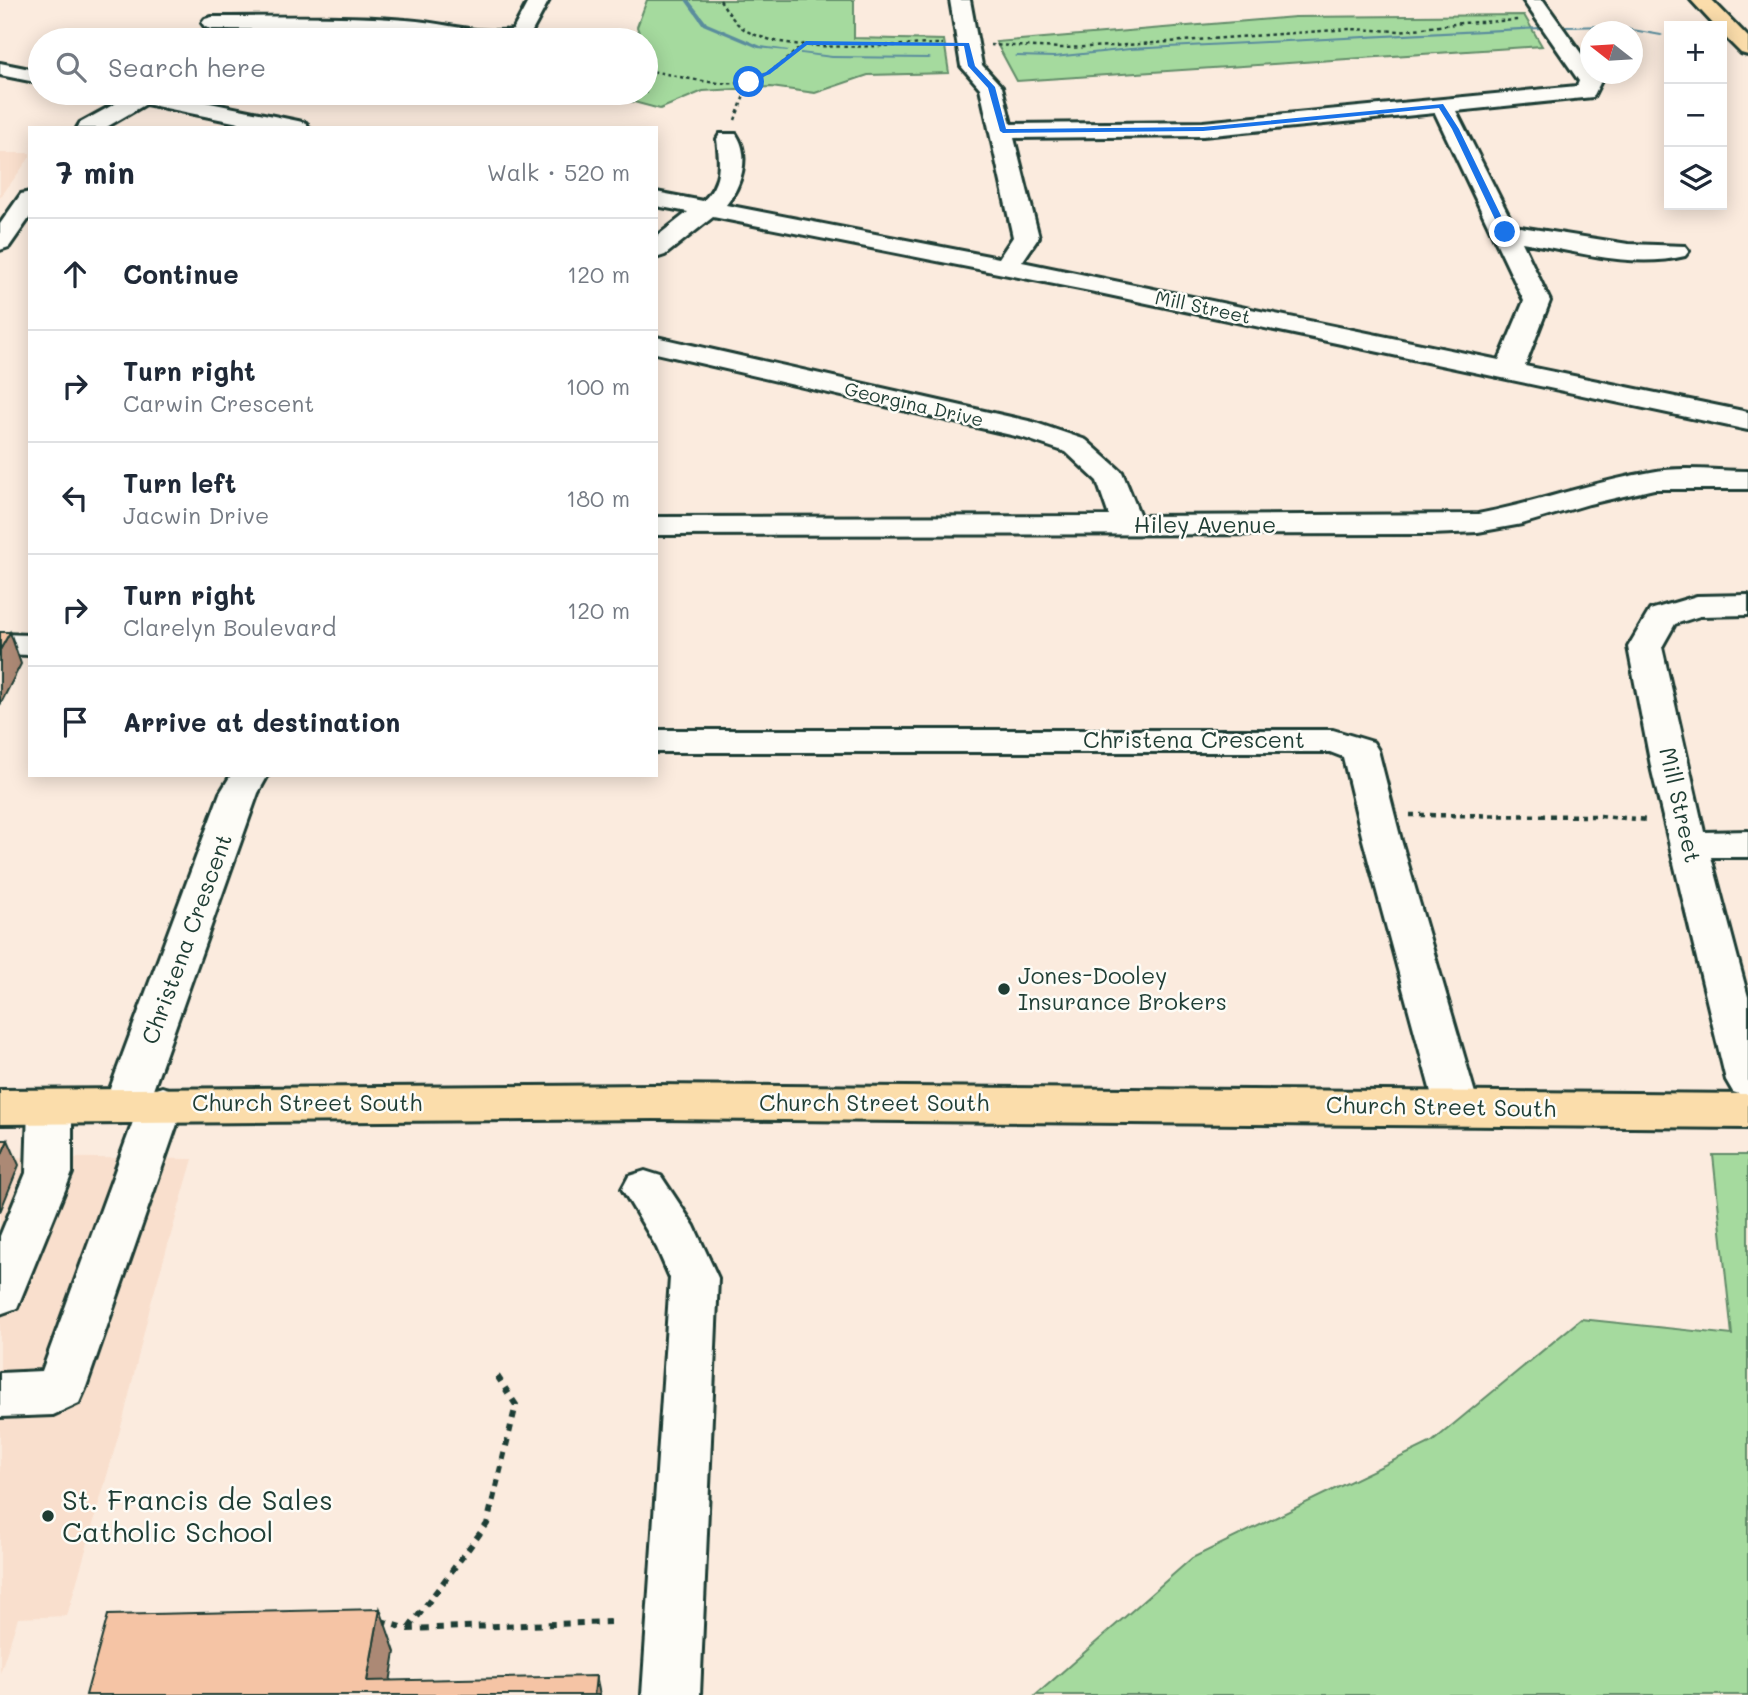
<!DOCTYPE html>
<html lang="en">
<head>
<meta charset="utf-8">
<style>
	:root { --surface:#fff; --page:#f6f6f7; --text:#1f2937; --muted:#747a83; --line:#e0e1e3 }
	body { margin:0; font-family:Mali,sans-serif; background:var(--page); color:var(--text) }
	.controls { position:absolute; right:21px; top:21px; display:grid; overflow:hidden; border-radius:0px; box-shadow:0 4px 18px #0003 }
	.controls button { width:63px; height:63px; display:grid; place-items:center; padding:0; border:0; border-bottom:2px solid var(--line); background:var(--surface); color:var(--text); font:35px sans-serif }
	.compass { position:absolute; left:1580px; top:21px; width:63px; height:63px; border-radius:50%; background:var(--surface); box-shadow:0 4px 18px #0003; rotate:287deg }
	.stop { position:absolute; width:21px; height:21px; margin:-16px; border:5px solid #1a73e8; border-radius:50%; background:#fff }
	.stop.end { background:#1a73e8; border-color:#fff; box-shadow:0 2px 7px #0008 }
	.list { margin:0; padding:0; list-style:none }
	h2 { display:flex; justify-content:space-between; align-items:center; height:91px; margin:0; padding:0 28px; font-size:30px }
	h2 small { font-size:23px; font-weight:400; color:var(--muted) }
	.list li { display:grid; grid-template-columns:46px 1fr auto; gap:21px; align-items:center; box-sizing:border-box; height:112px; padding:0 28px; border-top:2px solid var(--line) }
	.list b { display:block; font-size:26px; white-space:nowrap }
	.list p { margin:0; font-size:23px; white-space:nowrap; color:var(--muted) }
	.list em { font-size:23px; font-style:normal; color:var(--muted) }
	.icon { flex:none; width:38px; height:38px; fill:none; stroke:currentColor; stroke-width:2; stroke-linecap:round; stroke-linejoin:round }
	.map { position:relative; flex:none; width:1748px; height:1695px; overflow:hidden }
	.search { position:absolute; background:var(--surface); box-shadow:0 4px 18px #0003; left:28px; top:28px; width:630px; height:77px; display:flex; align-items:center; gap:18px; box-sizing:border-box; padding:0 24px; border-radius:38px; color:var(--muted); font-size:26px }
	.panel { position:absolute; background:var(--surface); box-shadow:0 4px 18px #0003; left:28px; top:126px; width:630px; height:651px; border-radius:0px }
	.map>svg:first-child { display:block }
	.built { fill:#f9dfcd }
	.green { fill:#a5da9e; stroke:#628c69; stroke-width:2 }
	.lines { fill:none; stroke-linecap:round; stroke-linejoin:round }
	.stream { fill:#5a8d9d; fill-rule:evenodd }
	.minor-casing { stroke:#1f3d34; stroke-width:6 }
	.major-casing { stroke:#1f3d34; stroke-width:6 }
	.highway-casing { stroke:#1f3d34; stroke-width:6 }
	.path-far2 { stroke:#1f3d34; stroke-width:2.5; stroke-dasharray:3.5 3.5; stroke-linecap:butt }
	.path-far1 { stroke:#1f3d34; stroke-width:4.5; stroke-dasharray:5 5; stroke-linecap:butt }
	.path { stroke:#1f3d34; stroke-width:6; stroke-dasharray:7 7; stroke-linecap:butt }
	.minor { fill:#fdfcf7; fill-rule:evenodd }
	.major { fill:#fbddab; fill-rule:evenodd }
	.highway { fill:#fbddab; fill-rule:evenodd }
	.shaded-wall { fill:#ac8974; stroke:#1f3d34; stroke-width:2 }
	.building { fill:#f5c4a5; stroke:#1f3d34; stroke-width:2 }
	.route { fill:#1a73e8 }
	.poi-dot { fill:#1f3d34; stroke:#fdfcf7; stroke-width:2.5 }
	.labels { text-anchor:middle; stroke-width:5; stroke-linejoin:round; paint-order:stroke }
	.far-street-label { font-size:19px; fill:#1f3d34; stroke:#fdfcf7 }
	.street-label { font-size:23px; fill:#1f3d34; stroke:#fdfcf7 }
	.poi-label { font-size:23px; fill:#1f3d34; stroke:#fdfcf7; text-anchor:start }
	.near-poi-label { font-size:28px; fill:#1f3d34; stroke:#fdfcf7; text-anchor:start }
</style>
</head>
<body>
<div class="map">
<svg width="1748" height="1695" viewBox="0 0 1748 1695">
	<rect width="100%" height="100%" fill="#fbebde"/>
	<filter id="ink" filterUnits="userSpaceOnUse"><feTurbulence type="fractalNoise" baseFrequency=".0143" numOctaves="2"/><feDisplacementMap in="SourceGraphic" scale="14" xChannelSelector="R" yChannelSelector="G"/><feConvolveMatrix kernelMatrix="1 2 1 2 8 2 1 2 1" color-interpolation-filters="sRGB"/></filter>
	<g filter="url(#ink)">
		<path class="built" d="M 0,153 L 30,153 L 30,157 L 0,198 Z
			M 0,1157 L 193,1159 L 151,1303 L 124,1416 L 67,1616 L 18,1618 L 0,1673 Z"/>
		<path class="green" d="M 647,0 L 854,0 L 854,38 L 944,40 L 949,73 L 868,75 L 815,93 L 771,87 L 703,91 L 660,109 L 600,93 L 646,93 L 646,40 L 642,40 L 637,27 Z
			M 1524,15 L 1542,46 L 1017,81 L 996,42 L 1295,17 Z
			M 1713,1155 L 1748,1155 L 1748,1695 L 1036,1695 L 1192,1558 L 1432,1442 L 1581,1319 L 1732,1335 Z"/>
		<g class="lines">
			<path class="stream" d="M 685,0 L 689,0 L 707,23 L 761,46 L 789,50 L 787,51 L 758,48 L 703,25 Z
				M 1610,25 L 1661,34 L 1663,35 L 1661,36 L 1610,27 L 1566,28 L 1564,27 L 1566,26 Z
				M 1541,27 L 1543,27 L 1543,29 L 1130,50 L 1054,58 L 1017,57 L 1015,56 L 1017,55 L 1054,56 L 1130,48 Z
				M 800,52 L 832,56 L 929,57 L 931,58 L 929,59 L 832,58 L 802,54 L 800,54 Z"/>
			<defs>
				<path id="minor" d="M 529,0 L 549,0 L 530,35 L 524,40 L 460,40 L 410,32 L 375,30 L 212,29 L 205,27 L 202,23 L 205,19 L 212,17 C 277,17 342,15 406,20 C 442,22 476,35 513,30 Z
					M 950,0 L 970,0 L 982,65 L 1002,87 L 1011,124 L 1203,122 L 1577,86 L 1579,81 L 1523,0 L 1543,0 L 1590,66 L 1590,74 L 1596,74 L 1601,81 L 1593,97 L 1456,111 L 1514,226 L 1628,244 L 1685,246 L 1689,251 L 1685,256 C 1633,269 1573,251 1522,242 L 1550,301 L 1525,366 L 1748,412 L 1748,430 L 1090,291 L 713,217 L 665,255 L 656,258 L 656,237 L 688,212 L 656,206 L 656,192 L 703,201 C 722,183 720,163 717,139 L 720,134 L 736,134 C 751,156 741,187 726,205 L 999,258 L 1013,237 L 980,88 L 961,66 ZM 1435,113 L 1524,301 L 1499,360 L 1022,262 L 1039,237 L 1014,138 L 1203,136 Z
					M 0,63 L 40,71 L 40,83 L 0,75 Z
					M 111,93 L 161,93 L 298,121 L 306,123 L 309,128 L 263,128 L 146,104 L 105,128 L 77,128 L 80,123 L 122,100 L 114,98 Z
					M 30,192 L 30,217 L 9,247 L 0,250 L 0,224 L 21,194 Z
					M 656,337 L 1033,422 L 1086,440 L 1122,472 L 1140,516 L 1478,514 C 1536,503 1592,482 1651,472 C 1681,466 1717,471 1748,471 L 1748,489 L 1654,489 L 1589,504 L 1522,524 L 1478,532 L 1431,534 L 656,535 L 656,517 L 1109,516 L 1097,481 L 1066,452 L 1024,438 L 656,353 Z
					M 1748,595 L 1748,615 L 1700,616 L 1675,624 L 1662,647 L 1704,832 L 1748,831 L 1748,857 L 1711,857 L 1748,997 L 1748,1097 L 1733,1092 L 1726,1080 L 1652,771 L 1628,647 L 1650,610 L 1697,596 Z
					M 0,634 L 30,635 L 30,655 L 0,654 Z
					M 656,730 L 1333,730 L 1373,742 L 1378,750 L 1401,840 L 1479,1107 L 1473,1119 L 1457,1124 L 1441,1119 L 1435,1107 L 1363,840 L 1343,757 L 1330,752 L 656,752 Z
					M 231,775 L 268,775 L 258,793 L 153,1090 L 162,1087 L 178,1092 L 184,1104 L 86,1387 L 79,1403 L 53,1415 L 0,1417 L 0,1373 L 42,1371 L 134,1119 L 126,1122 L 110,1117 L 104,1105 L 220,793 Z
					M 50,1090 L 66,1095 L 72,1107 L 72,1173 L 17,1308 L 0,1314 L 0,1236 L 26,1173 L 28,1107 L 34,1095 Z
					M 645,1171 L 661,1176 L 694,1226 L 718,1278 L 700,1695 L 642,1695 L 670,1278 L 657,1248 L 622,1189 L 629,1176 Z"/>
				<path id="major" d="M 653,1085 L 1748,1094 L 1748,1128 L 653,1119 L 0,1124 L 0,1090 Z"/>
				<path id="highway" d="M 1691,0 L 1712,0 L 1748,37 L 1748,55 L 1741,53 L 1722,34 L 1722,26 L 1715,26 Z"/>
			</defs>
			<use href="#minor" class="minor-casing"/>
			<use href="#major" class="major-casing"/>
			<use href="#highway" class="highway-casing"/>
			<path class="path-far2" d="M 720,0 C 728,12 736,26 749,32 C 794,55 891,44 943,44
				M 990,45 L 1062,48 L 1112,46 L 1350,29 L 1399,31 L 1462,23 L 1519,20
				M 646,70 C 676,75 727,91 756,79 C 775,71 790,56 805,43
				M 735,120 L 749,82"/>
			<path class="path-far1" d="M 1410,815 L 1600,816 L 1649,820"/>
			<path class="path" d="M 381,1621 L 408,1629 L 613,1622
				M 409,1628 L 487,1524 L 516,1405 L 494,1371"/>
			<use href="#minor" class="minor"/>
			<use href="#major" class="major"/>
			<use href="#highway" class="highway"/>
		</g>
		<path class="shaded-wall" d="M 10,632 L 21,664 L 0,705 L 0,650 Z
			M 8,1140 L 19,1165 L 0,1212 L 0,1158 Z
			M 380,1609 L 395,1652 L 388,1695 L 367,1681 Z
			M 596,1676 L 600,1695 L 594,1695 Z"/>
		<path class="building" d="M 0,632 L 10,632 L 0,650 Z
			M 0,1140 L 8,1140 L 0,1158 Z
			M 380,1609 L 367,1681 L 596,1676 L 594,1695 L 86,1695 L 108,1615 Z"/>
	</g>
	<path class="route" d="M 806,41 L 969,43 L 975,66 L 995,87 L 1006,129 L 1203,127 L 1443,104 L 1459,129 L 1509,232 L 1505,234 L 1501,232 L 1452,129 L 1439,108 L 1203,131 L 1003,133 L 1000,131 L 988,88 L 968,66 L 964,46 L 807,45 L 770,74 L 747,83 L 747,80 L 766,72 Z"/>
	<g class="poi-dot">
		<circle cx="1004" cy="989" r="7"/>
		<circle cx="48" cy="1516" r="7"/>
	</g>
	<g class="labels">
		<g class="far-street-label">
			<text transform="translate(1203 307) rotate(12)" y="7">Mill Street</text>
			<text transform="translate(914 404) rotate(13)" y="7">Georgina Drive</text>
		</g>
		<g class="street-label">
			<text x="1205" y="533">Hiley Avenue</text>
			<text x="1194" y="748">Christena Crescent</text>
			<text transform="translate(1680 805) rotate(77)" y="8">Mill Street</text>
			<text transform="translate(187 939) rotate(-70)" y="8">Christena Crescent</text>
			<text x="307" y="1111">Church Street South</text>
			<text x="874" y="1111">Church Street South</text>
			<text transform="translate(1441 1107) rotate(1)" y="8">Church Street South</text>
		</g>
		<g class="poi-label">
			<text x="1018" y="984">Jones-Dooley<tspan x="1018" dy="26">Insurance Brokers</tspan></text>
		</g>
		<g class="near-poi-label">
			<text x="62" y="1510">St. Francis de Sales<tspan x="62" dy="32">Catholic School</tspan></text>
		</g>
	</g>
</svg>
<div class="controls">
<button>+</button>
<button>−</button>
<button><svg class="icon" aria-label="layers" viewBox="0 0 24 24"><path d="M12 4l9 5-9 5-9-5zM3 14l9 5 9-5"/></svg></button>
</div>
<svg class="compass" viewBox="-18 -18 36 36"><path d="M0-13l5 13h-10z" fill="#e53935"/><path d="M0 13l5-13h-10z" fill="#747a83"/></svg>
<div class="stop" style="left:749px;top:82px"></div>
<div class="stop end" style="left:1505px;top:232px"></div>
<div class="search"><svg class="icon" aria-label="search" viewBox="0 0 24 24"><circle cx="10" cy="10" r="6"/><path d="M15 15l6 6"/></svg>Search here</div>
<section class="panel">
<h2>7 min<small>Walk · 520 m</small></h2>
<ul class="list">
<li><svg class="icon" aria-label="ahead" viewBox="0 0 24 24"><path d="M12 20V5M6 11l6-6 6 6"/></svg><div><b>Continue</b></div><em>120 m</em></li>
<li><svg class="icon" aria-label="right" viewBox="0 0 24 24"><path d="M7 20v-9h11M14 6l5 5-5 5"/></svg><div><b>Turn right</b><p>Carwin Crescent</p></div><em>100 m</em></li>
<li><svg class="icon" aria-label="left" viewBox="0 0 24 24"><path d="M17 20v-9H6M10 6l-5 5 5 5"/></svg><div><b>Turn left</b><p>Jacwin Drive</p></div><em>180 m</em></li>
<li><svg class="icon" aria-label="right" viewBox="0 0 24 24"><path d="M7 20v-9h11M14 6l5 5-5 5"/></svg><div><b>Turn right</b><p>Clarelyn Boulevard</p></div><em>120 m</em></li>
<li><svg class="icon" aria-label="arrive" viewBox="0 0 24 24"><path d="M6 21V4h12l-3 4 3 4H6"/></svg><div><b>Arrive at destination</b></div></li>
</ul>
</section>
</div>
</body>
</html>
